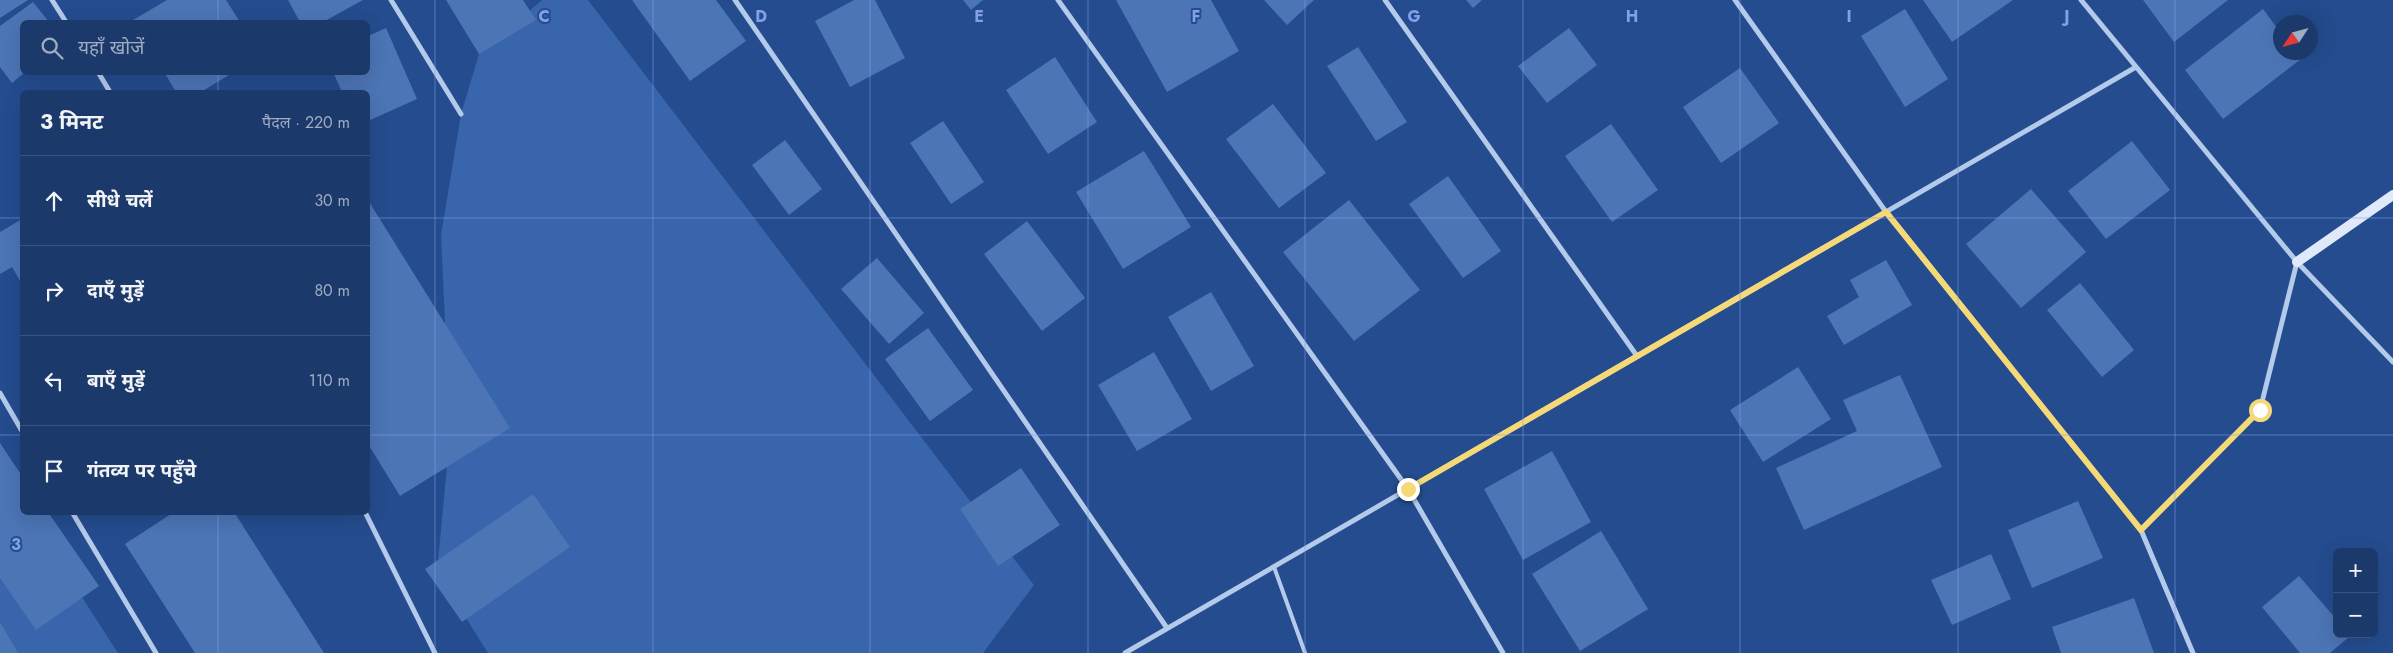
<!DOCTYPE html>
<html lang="hi">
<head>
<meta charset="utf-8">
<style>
	:root { --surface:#1b396a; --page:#244070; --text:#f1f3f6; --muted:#a0acc1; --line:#39537e }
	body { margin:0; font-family:Jost,"Noto Sans Devanagari",sans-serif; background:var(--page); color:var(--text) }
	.controls { position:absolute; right:15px; bottom:15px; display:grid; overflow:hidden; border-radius:8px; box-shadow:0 5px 20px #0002 }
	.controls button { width:45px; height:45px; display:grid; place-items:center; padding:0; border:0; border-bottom:1px solid var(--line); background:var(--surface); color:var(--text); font:25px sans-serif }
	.compass { position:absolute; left:2273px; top:15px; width:45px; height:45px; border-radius:50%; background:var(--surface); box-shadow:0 5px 20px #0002; rotate:234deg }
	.stop { position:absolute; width:15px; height:15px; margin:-11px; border:4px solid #f6d977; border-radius:50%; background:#fff }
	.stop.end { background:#f6d977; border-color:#fff; box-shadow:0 1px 5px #0008 }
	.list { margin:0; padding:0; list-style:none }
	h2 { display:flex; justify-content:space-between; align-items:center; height:65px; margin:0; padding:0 20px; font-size:21px }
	h2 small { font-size:16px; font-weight:400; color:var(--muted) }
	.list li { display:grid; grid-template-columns:32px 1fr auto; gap:15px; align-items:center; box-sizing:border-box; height:90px; padding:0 20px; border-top:1px solid var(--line) }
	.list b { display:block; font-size:19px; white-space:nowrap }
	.list em { font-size:16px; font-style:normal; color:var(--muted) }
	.icon { flex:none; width:28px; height:28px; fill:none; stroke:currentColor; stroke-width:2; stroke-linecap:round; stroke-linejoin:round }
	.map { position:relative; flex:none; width:2393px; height:653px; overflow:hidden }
	.search { position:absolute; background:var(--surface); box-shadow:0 5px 20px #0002; left:20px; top:20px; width:350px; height:55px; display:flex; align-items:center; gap:12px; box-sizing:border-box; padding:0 18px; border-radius:8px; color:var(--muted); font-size:19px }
	.panel { position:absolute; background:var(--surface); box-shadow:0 5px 20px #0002; left:20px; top:90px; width:350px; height:425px; border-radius:8px }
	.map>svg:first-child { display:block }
	.green { fill:#3865ab }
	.building { fill:#4c75b5 }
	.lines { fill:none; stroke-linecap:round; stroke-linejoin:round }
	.lane { stroke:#b4caeb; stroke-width:4 }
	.street { stroke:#b4caeb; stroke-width:5 }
	.secondary { stroke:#dfe9f9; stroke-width:10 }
	.route { stroke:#f6d977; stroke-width:6 }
	.grid { fill:none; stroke:#839eea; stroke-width:1; stroke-opacity:0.55 }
	.grid-label { font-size:16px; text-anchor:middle; font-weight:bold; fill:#839eea; stroke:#244c8e; stroke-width:4; stroke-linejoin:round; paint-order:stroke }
</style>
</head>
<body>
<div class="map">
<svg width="2393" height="653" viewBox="0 0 2393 653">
	<rect width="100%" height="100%" fill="#244c8e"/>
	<path class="green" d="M 542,0 L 588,0 L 1034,585 L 983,653 L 488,653 L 437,572 L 450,434 L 441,235 L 461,114 L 479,54 Z
		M 0,482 L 69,577 L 118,653 L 0,653 Z"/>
	<path class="building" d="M 0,0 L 28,0 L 0,18 Z
		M 167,0 L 226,0 L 240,22 L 134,22 L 133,20 Z
		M 288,0 L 363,0 L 323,22 L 300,22 Z
		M 446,0 L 523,0 L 536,20 L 479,54 Z
		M 632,0 L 716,0 L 746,41 L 690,81 Z
		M 854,0 L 875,0 L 905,58 L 850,87 L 815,21 Z
		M 963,0 L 983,0 L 971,10 Z
		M 1116,0 L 1211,0 L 1239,51 L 1167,92 Z
		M 1264,0 L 1314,0 L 1287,25 Z
		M 1466,0 L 1482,0 L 1473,8 Z
		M 1923,0 L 2013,0 L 1952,42 Z
		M 2143,0 L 2228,0 L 2174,42 Z
		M 33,2 L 49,22 L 22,22 L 22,72 L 25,72 L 12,83 L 0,67 L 0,26 Z
		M 1905,9 L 1948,79 L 1905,107 L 1861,36 Z
		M 2263,9 L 2280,32 L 2280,52 L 2296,52 L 2301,59 L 2223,119 L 2185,70 Z
		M 386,28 L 417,99 L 368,121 L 368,92 L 342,92 L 333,72 L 368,72 L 368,36 Z
		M 1569,28 L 1597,65 L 1547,103 L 1518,66 Z
		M 1358,47 L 1407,122 L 1376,141 L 1327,66 Z
		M 1055,57 L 1097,122 L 1048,154 L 1006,90 Z
		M 1740,68 L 1779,123 L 1721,163 L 1683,107 Z
		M 164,72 L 234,72 L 201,92 L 176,92 Z
		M 1273,104 L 1326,173 L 1279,208 L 1226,139 Z
		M 943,121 L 984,182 L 951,204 L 910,143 Z
		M 1611,124 L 1658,190 L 1612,222 L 1565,156 Z
		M 785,140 L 822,189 L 789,215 L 752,165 Z
		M 2132,141 L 2170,190 L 2106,239 L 2068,191 Z
		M 1144,151 L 1191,227 L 1123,269 L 1076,192 Z
		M 1448,176 L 1501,251 L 1463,278 L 1409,204 Z
		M 2031,189 L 2086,252 L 2021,308 L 1966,244 Z
		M 368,200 L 510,428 L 400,496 L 368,444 Z
		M 1349,200 L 1420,290 L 1354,341 L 1283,252 Z
		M 22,219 L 22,284 L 12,267 L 0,274 L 0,232 Z
		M 1027,221 L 1085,298 L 1042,331 L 984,254 Z
		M 877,258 L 924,313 L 889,344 L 841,289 Z
		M 1886,260 L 1912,305 L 1844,345 L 1827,316 L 1859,297 L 1850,280 Z
		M 2080,283 L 2134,350 L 2102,377 L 2047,310 Z
		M 1211,292 L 1254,366 L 1211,391 L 1168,317 Z
		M 928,328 L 973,390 L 930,421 L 885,359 Z
		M 1154,352 L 1192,419 L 1137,451 L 1098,385 Z
		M 1798,367 L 1831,419 L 1763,462 L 1730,410 Z
		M 1900,375 L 1942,467 L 1804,530 L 1776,468 L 1857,431 L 1843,400 Z
		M 0,443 L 22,476 L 22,512 L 48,512 L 99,586 L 36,630 L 0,578 Z
		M 1552,451 L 1591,522 L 1523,560 L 1484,489 Z
		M 1021,468 L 1060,525 L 998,566 L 960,509 Z
		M 533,494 L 570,547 L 462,622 L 425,569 Z
		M 2078,501 L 2103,558 L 2032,588 L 2008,530 Z
		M 174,512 L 234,512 L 324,653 L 195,653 L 125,544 Z
		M 1601,531 L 1648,609 L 1580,651 L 1532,574 Z
		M 1991,554 L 2011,599 L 1952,625 L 1931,580 Z
		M 2299,576 L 2337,620 L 2337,634 L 2350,636 L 2330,653 L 2300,653 L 2262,607 Z
		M 2134,598 L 2154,653 L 2061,653 L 2052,627 Z
		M 0,622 L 18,653 L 0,653 Z"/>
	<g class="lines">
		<path class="lane" d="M 1274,567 L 1305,653"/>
		<path class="street" d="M 52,0 L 66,22
			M 391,0 L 461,114
			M 735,0 L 1167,628
			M 1058,0 L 1408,489 L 1503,653
			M 1385,0 L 1637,356
			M 1735,0 L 1886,212 L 2141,530 L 2193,653
			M 2081,0 L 2297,262 L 2393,362
			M 98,72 L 110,92
			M 0,393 L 22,431
			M 72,512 L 156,653
			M 365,512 L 435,653
			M 2141,530 L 2260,410 L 2297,262
			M 1125,653 L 2136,67"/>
		<path class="secondary" d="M 2297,262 L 2393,195"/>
	</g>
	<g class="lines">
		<path class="route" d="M 1408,489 L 1886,212 L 2141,530 L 2260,410"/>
	</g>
	<path class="grid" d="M 218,0 L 218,22M 435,0 L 435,653M 653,0 L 653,653M 870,0 L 870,653M 1088,0 L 1088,653M 1305,0 L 1305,653M 1523,0 L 1523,653M 1740,0 L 1740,653M 1958,0 L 1958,653M 2175,0 L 2175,653M 218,72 L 218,92M 0,218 L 22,218M 368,218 L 2393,218M 0,435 L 22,435M 368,435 L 2393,435M 218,512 L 218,653"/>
	<g class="grid-label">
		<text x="544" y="22">C</text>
		<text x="761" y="22">D</text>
		<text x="979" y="22">E</text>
		<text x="1196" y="22">F</text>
		<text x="1414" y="22">G</text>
		<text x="1632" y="22">H</text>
		<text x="1849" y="22">I</text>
		<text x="2067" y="22">J</text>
		<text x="16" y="550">3</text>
	</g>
</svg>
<div class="controls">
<button>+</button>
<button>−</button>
</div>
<svg class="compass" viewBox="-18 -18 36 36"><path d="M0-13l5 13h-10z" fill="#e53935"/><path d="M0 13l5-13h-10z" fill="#a0acc1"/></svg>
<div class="stop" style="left:2260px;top:410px"></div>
<div class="stop end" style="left:1408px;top:489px"></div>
<div class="search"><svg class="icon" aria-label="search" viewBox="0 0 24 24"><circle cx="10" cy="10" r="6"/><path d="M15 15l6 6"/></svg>यहाँ खोजें</div>
<section class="panel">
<h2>3 मिनट<small>पैदल · 220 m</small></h2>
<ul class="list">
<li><svg class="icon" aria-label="ahead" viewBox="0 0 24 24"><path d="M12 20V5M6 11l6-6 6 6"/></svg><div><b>सीधे चलें</b></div><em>30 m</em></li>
<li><svg class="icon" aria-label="right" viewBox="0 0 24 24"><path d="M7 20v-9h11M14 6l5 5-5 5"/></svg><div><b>दाएँ मुड़ें</b></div><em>80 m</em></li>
<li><svg class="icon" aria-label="left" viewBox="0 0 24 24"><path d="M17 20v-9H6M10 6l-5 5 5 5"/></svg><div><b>बाएँ मुड़ें</b></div><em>110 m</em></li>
<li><svg class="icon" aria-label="arrive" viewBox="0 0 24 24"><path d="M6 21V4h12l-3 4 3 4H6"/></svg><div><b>गंतव्य पर पहुँचे</b></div></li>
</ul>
</section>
</div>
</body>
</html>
